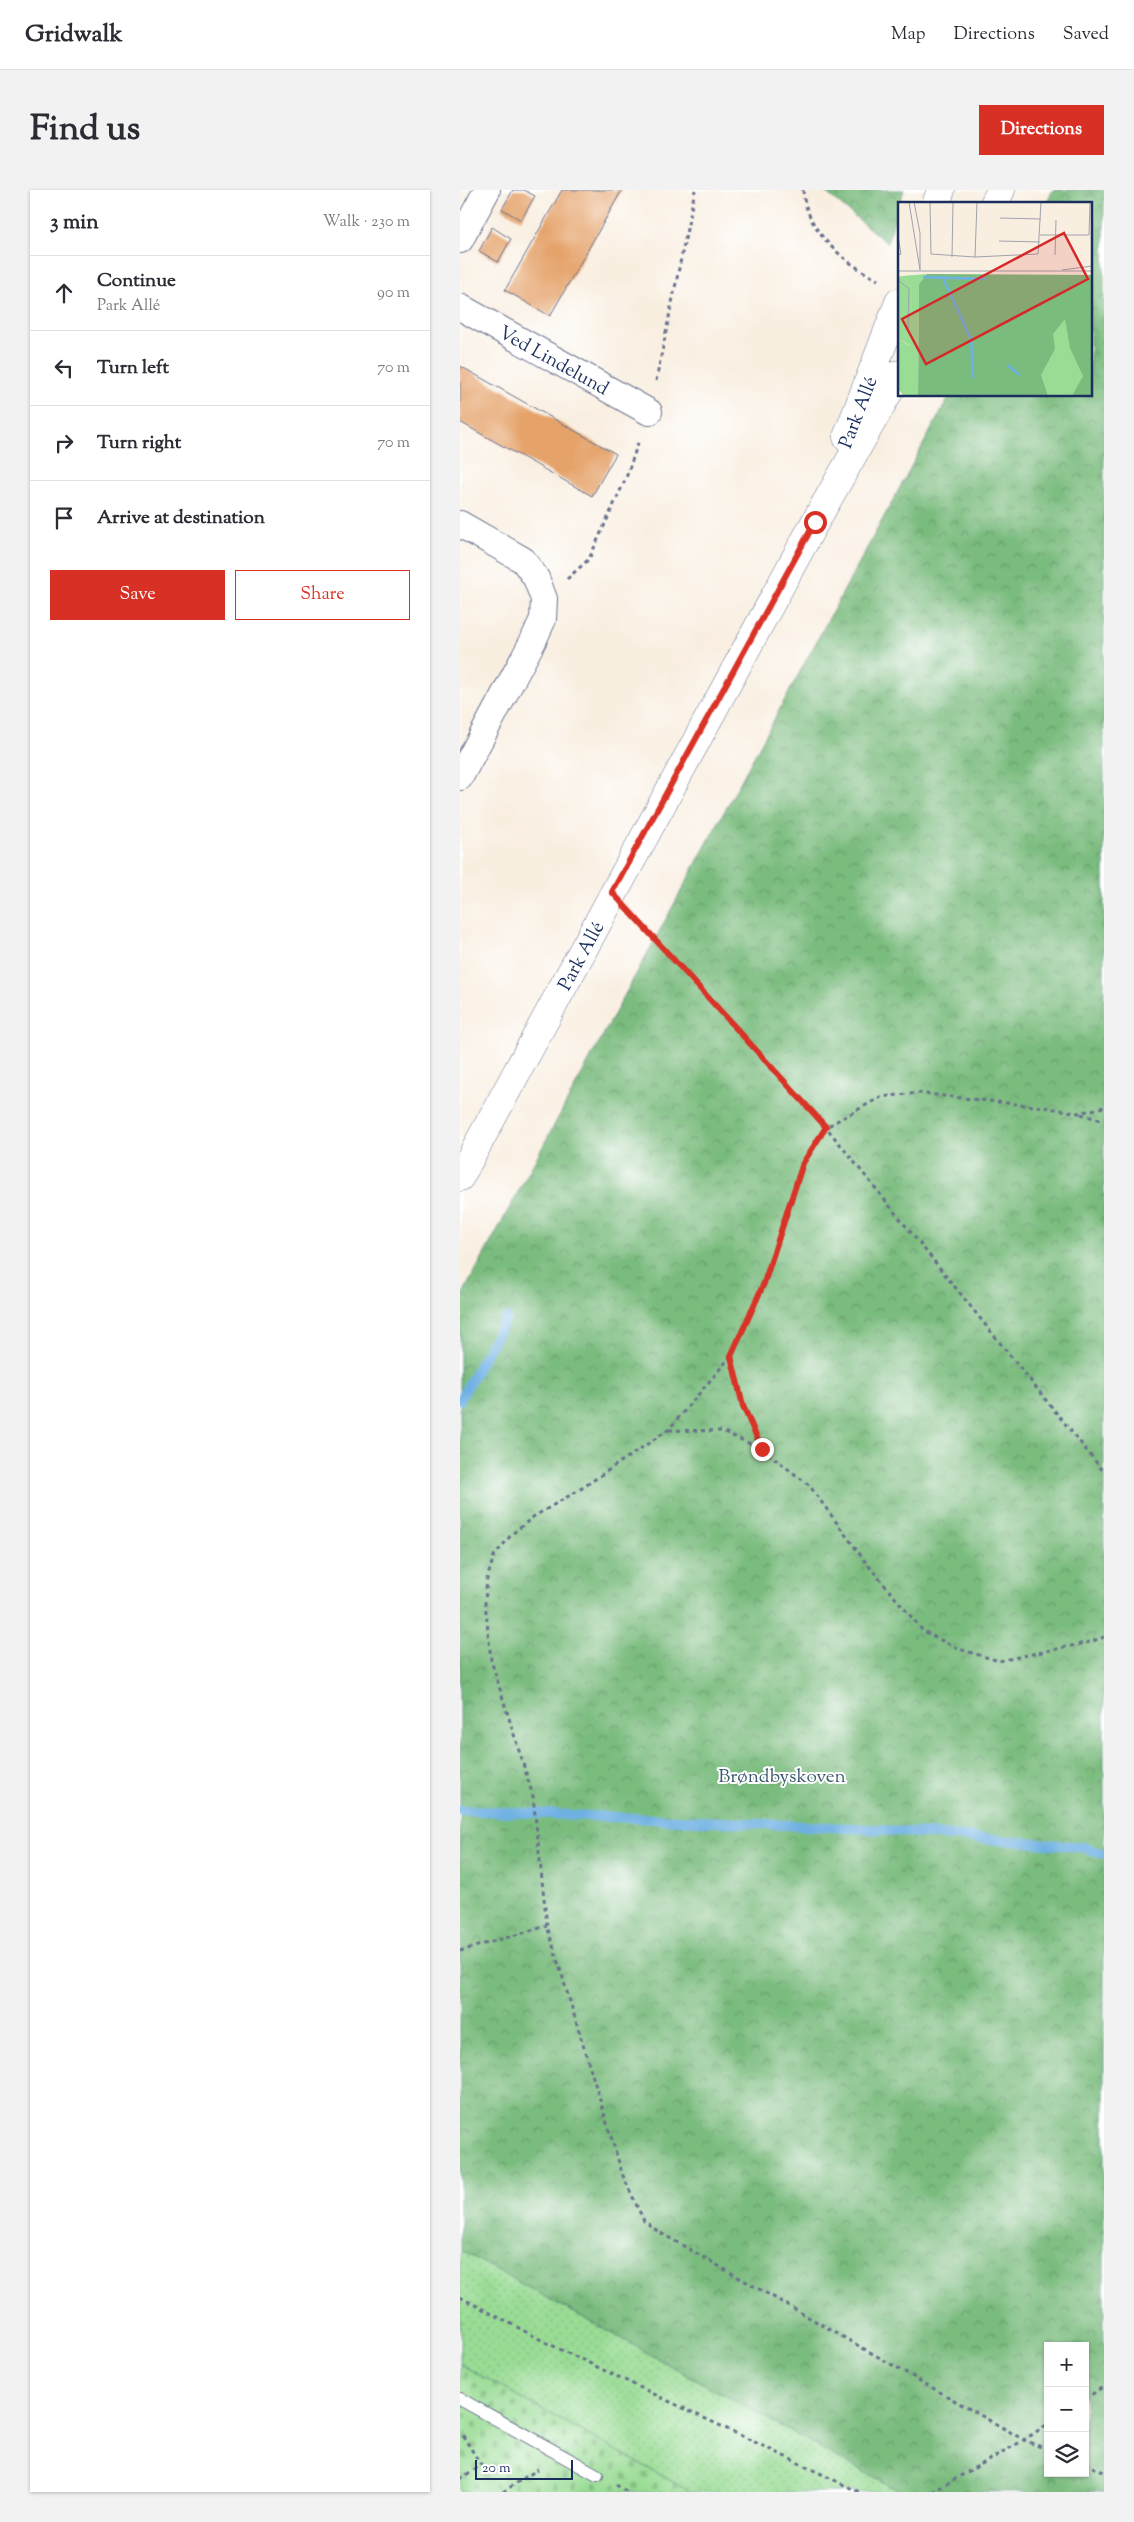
<!DOCTYPE html>
<html lang="en">
<head>
<meta charset="utf-8">
<style>
	:root { --surface:#fff; --page:#f2f2f3; --text:#2b2b33; --muted:#7c7c81; --line:#e1e1e2; --accent:#d93025 }
	body { margin:0; font-family:"Sorts Mill Goudy",serif; background:var(--page); color:var(--text) }
	.controls { position:absolute; right:15px; bottom:15px; display:grid; overflow:hidden; border-radius:0px; box-shadow:0 1px 4px #0004 }
	.controls button { width:45px; height:45px; display:grid; place-items:center; padding:0; border:0; border-bottom:1px solid var(--line); background:var(--surface); color:var(--text); font:25px sans-serif }
	.scale { position:absolute; left:15px; bottom:12px; width:98px; box-sizing:border-box; padding-left:5px; border:2px solid #1b2f5e; border-top:0; font-size:14px; line-height:18px; white-space:nowrap; color:#1b2f5e; -webkit-text-stroke:4px #fff; paint-order:stroke }
	.stop { position:absolute; width:15px; height:15px; margin:-11px; border:4px solid #d93025; border-radius:50%; background:#fff }
	.stop.end { background:#d93025; border-color:#fff; box-shadow:0 1px 5px #0008 }
	.list { margin:0; padding:0; list-style:none }
	h2 { display:flex; justify-content:space-between; align-items:center; height:65px; margin:0; padding:0 20px; font-size:21px }
	h2 small { font-size:16px; font-weight:400; color:var(--muted) }
	.list li { display:grid; grid-template-columns:32px 1fr auto; gap:15px; align-items:center; box-sizing:border-box; height:75px; padding:0 20px; border-top:1px solid var(--line) }
	.list b { display:block; font-size:19px; white-space:nowrap }
	.list p { margin:0; font-size:16px; white-space:nowrap; color:var(--muted) }
	.list em { font-size:16px; font-style:normal; color:var(--muted) }
	.actions { display:flex; gap:10px; padding:15px 20px }
	.actions a { flex:1; padding:11px 0; border:1px solid var(--accent); border-radius:0px; text-align:center; font-size:18px; color:var(--accent) }
	.actions .main { background:var(--accent); color:#fff }
	.icon { flex:none; width:28px; height:28px; fill:none; stroke:currentColor; stroke-width:2; stroke-linecap:round; stroke-linejoin:round }
	.map { position:relative; flex:none; width:644px; height:2302px; overflow:hidden; border-radius:0px }
	header { display:flex; align-items:center; gap:30px; box-sizing:border-box; height:70px; padding:0 25px; background:var(--surface); border-bottom:1px solid var(--line) }
	header strong { font-size:24px }
	nav { display:flex; gap:28px; margin-inline-start:auto; font-size:18px }
	.intro { display:flex; align-items:center; justify-content:space-between; box-sizing:border-box; height:120px; padding:0 30px }
	h1 { margin:0; font-size:35px }
	.button { padding:12px 22px; border-radius:0px; background:var(--accent); color:#fff; font-size:18px; font-weight:700 }
	main { display:flex; gap:30px; padding:0 30px }
	aside { flex:1; background:var(--surface); border-radius:0px; box-shadow:0 1px 4px #0004 }
	.map>svg:first-child { display:block }
	.grass { fill:url(#grass-dots); stroke:#5a8679 }
	.forest { fill:url(#forest-crowns); stroke:#4a766e; fill-rule:evenodd }
	.cemetery { fill:url(#cemetery-stones); stroke:#5a8679 }
	.lines { fill:none; stroke-linecap:round; stroke-linejoin:round }
	.stream { stroke:#6fb1e4; stroke-width:10 }
	.building { fill:#e5a36a }
	.lane-casing { stroke:#69728c; stroke-width:14 }
	.street-casing { stroke:#69728c; stroke-width:28 }
	.secondary-casing { stroke:#69728c; stroke-width:29 }
	.path { stroke:#69728c; stroke-width:3; stroke-dasharray:4 4; stroke-linecap:butt }
	.lane { stroke:#fff; stroke-width:12 }
	.street { stroke:#fff; stroke-width:26 }
	.secondary { stroke:#fff; stroke-width:28 }
	.route { stroke:#d93025; stroke-width:6 }
	.labels { text-anchor:middle; stroke-width:4; stroke-linejoin:round; paint-order:stroke }
	.street-label { font-size:19px; fill:#1b2f5e; stroke:#fff }
	.park-label { font-size:19px; fill:#3a5a6c; stroke:#fff }
	.inset-river { fill:none; stroke:#6fb1e4; stroke-width:2.5 }
	.inset-road { fill:none; stroke:#a0a2ad; stroke-width:1 }
	.view { fill:#d62828; fill-opacity:0.15; stroke:#d62828; stroke-width:2.5 }
	.inset-edge { fill:none; stroke:#1b2f5e; stroke-width:2.5 }
</style>
</head>
<body>
<header>
<strong>Gridwalk</strong>
<nav><a>Map</a><a>Directions</a><a>Saved</a></nav>
</header>
<div class="intro"><h1>Find us</h1><a class="button">Directions</a></div>
<main>
<aside>
<h2>3 min<small>Walk · 230 m</small></h2>
<ul class="list">
<li><svg class="icon" aria-label="ahead" viewBox="0 0 24 24"><path d="M12 20V5M6 11l6-6 6 6"/></svg><div><b>Continue</b><p>Park Allé</p></div><em>90 m</em></li>
<li><svg class="icon" aria-label="left" viewBox="0 0 24 24"><path d="M17 20v-9H6M10 6l-5 5 5 5"/></svg><div><b>Turn left</b></div><em>70 m</em></li>
<li><svg class="icon" aria-label="right" viewBox="0 0 24 24"><path d="M7 20v-9h11M14 6l5 5-5 5"/></svg><div><b>Turn right</b></div><em>70 m</em></li>
<li><svg class="icon" aria-label="arrive" viewBox="0 0 24 24"><path d="M6 21V4h12l-3 4 3 4H6"/></svg><div><b>Arrive at destination</b></div></li>
</ul>
<div class="actions"><a class="main">Save</a><a>Share</a></div>
</aside>
<div class="map">
<svg width="644" height="2302" viewBox="0 0 644 2302">
	<defs>
		<pattern id="grass-dots" width="8" height="8" patternUnits="userSpaceOnUse" patternTransform="scale(1.25)"><rect width="8" height="8" fill="#99dc94"/><path d="M2 2h.1M6 6h.1" fill="none" stroke="#83bd82" stroke-width="1.8" stroke-linecap="round"/></pattern>
		<pattern id="forest-crowns" width="20" height="18" patternUnits="userSpaceOnUse" patternTransform="scale(1.25)"><rect width="20" height="18" fill="#7abc7e"/><path d="M2 6a3 3 0 1 1 6 0M12 15a3 3 0 1 1 6 0" fill="none" stroke="#63996a"/></pattern>
		<pattern id="cemetery-stones" width="16" height="16" patternUnits="userSpaceOnUse" patternTransform="scale(1.25)"><rect width="16" height="16" fill="#99dc94"/><path d="M2 7V4a2 2 0 0 1 4 0v3zM10 15v-3a2 2 0 0 1 4 0v3z" fill="#83bd82"/></pattern>
	</defs>
	<rect width="100%" height="100%" fill="#fff"/>
	<filter id="ink" filterUnits="userSpaceOnUse"><feTurbulence type="fractalNoise" baseFrequency=".02" numOctaves="2"/><feDisplacementMap in="SourceGraphic" scale="10" xChannelSelector="R" yChannelSelector="G"/><feConvolveMatrix kernelMatrix="1 2 1 2 8 2 1 2 1" color-interpolation-filters="sRGB"/></filter>
	<filter id="wash" filterUnits="userSpaceOnUse"><feTurbulence type="fractalNoise" baseFrequency=".0096" numOctaves="4" result="noise"/><feDisplacementMap in="SourceGraphic" scale="20" xChannelSelector="R" yChannelSelector="G"/><feGaussianBlur stdDeviation="1.12" result="paint"/><feColorMatrix in="noise" values="0 0 0 0 0 0 0 0 0 0 0 0 0 0 0 0 0 1.4 0 .05"/><feComposite in="paint" operator="in"/></filter>
	<g filter="url(#wash)">
		<rect width="100%" height="100%" fill="#f9efe1"/>
		<path class="grass" d="M 0,2060 L 441,2302 L 231,2302 L 0,2174 Z"/>
		<path class="forest" d="M 363,0 L 444,0 L 427,53 Z
			M 593,0 L 644,0 L 644,2302 L 441,2302 L 0,2060 L 0,1109 L 490,205 L 630,205 L 630,14 L 586,14 ZM 588,2156 L 625,2156 L 625,2283 L 588,2283 Z"/>
		<path class="cemetery" d="M 0,2174 L 231,2302 L 0,2302 Z"/>
		<g class="lines">
			<path class="stream" d="M 0,1210 L 46,1128
				M 0,1620 L 410,1639 L 622,1657 L 644,1664"/>
		</g>
		<g id="blocks">
			<path class="building" d="M 53,0 L 64,0 L 75,6 L 61,30 L 42,19 Z
				M 102,0 L 162,0 L 90,126 L 45,100 Z
				M 32,37 L 51,49 L 38,72 L 19,61 Z
				M 0,176 L 156,264 L 132,306 L 0,232 Z"/>
		</g>
	</g>
	<g filter="url(#ink)">
		<use href="#blocks" fill-opacity="0" stroke="#69728c" stroke-width="1"/>
		<g class="lines">
			<defs>
				<path id="lane" d="M 0,2209 L 137,2285"/>
				<g id="street">
					<path d="M 0,50 L 27,0"/>
					<path id="s1" d="M 0,117 L 189,222"/>
					<path d="M 0,334 L 63,370 L 76,388 L 84,409 L 83,429 L 73,451 L 0,587"/>
				</g>
				<g id="secondary">
					<path d="M 476,14 L 481,0"/>
					<path d="M 534,14 L 541,0"/>
					<path d="M 387,247 L 439,112"/>
					<path id="s2" d="M 0,987 L 355,332 L 439,184"/>
				</g>
			</defs>
			<use href="#lane" class="lane-casing"/>
			<use href="#street" class="street-casing"/>
			<use href="#secondary" class="secondary-casing"/>
			<path class="path" d="M 343,0 C 346,42 384,72 418,90
				M 196,191 L 235,0
				M 107,389 L 129,369 L 166,288 L 179,250
				M 175,727 L 366,937 L 644,1282
				M 621,924 L 644,931
				M 271,1166 L 283,1216 L 302,1259
				M 209,1240 L 262,1241 L 302,1259 L 349,1295 L 407,1374 L 463,1441 L 499,1459 L 539,1471 L 630,1452 L 644,1447
				M 0,1761 L 87,1736
				M 0,2107 L 87,2153 L 399,2302
				M 625,2209 L 644,2196
				M 588,2260 L 564,2250 L 199,2042 L 184,2031 L 163,1986 L 87,1736 L 73,1606 L 31,1470 L 25,1412 L 27,1389 L 34,1366 L 52,1344 L 73,1327 L 119,1300 L 208,1240 L 271,1166 L 305,1093 L 343,973 L 366,937 L 421,907 L 457,903 L 583,917 L 619,923 L 644,917
				M 625,2274 L 644,2282
				M 0,2289 L 21,2275 L 2,2244
				M 156,2295 L 168,2302
				M 43,2302 L 78,2279
				M 472,2302 L 564,2250 L 588,2234"/>
			<use href="#lane" class="lane"/>
			<use href="#street" class="street"/>
			<use href="#secondary" class="secondary"/>
		</g>
	</g>
	<g class="lines" filter="url(#ink)">
		<path class="route" d="M 302,1259 L 283,1216 L 271,1166 L 304,1093 L 343,973 L 366,937 L 152,702 L 355,332"/>
	</g>
	<g class="labels">
		<g class="street-label">
			<text dy="7" stroke="none"><textPath href="#s1" startOffset="108">Ved Lindelund</textPath></text>
			<text transform="translate(397 222) rotate(-69)" y="7">Park Allé</text>
			<text dy="7" stroke="none"><textPath href="#s2" startOffset="252">Park Allé</textPath></text>
		</g>
		<g class="park-label">
			<text x="322" y="1592">Brøndbyskoven</text>
		</g>
	</g>
	<g transform="translate(438 12)">
		<rect width="194" height="194" fill="#f9efe1"/>
		<path d="M 29,72 L 21,82 L 20,194 L 6,194 L 0,187 L 0,137 L 12,144 L 14,85 L 4,74 ZM 194,76 L 194,194 L 104,194 Z" fill="#99dc94"/>
		<path d="M 29,72 L 194,73 L 194,194 L 174,194 L 185,174 L 172,146 L 167,117 L 155,132 L 157,147 L 143,173 L 150,194 L 20,194 L 21,82 Z" fill="#7abc7e"/>
		<path d="M 4,74 L 14,85 L 13,144 L 0,137 L 0,75 Z" fill="#99dc94"/>
		<path class="inset-river" d="M 25,75 L 88,77M 45,76 L 73,137 L 75,176M 109,163 L 122,173"/>
		<path class="inset-road" d="M 11,0 L 22,68M 16,0 L 22,31 L 22,68M 32,0 L 33,52 L 77,55 L 140,52 L 143,0M 102,16 L 143,17M 142,33 L 191,33 L 192,0M 0,34 L 3,52 L 0,53M 101,39 L 142,40M 157,53 L 158,18M 54,55 L 55,0M 77,55 L 79,0M 164,68 L 194,64M 0,69 L 194,69M 0,78 L 11,87 L 10,126"/>
		<path class="view" d="M 166,31 L 190,77 L 28,162 L 4,117 Z"/>
		<rect width="194" height="194" class="inset-edge"/>
	</g>
</svg>
<div class="controls">
<button>+</button>
<button>−</button>
<button><svg class="icon" aria-label="layers" viewBox="0 0 24 24"><path d="M12 4l9 5-9 5-9-5zM3 14l9 5 9-5"/></svg></button>
</div>
<div class="scale">20 m</div>
<div class="stop" style="left:355px;top:332px"></div>
<div class="stop end" style="left:302px;top:1259px"></div>
</div>
</main>
</body>
</html>
